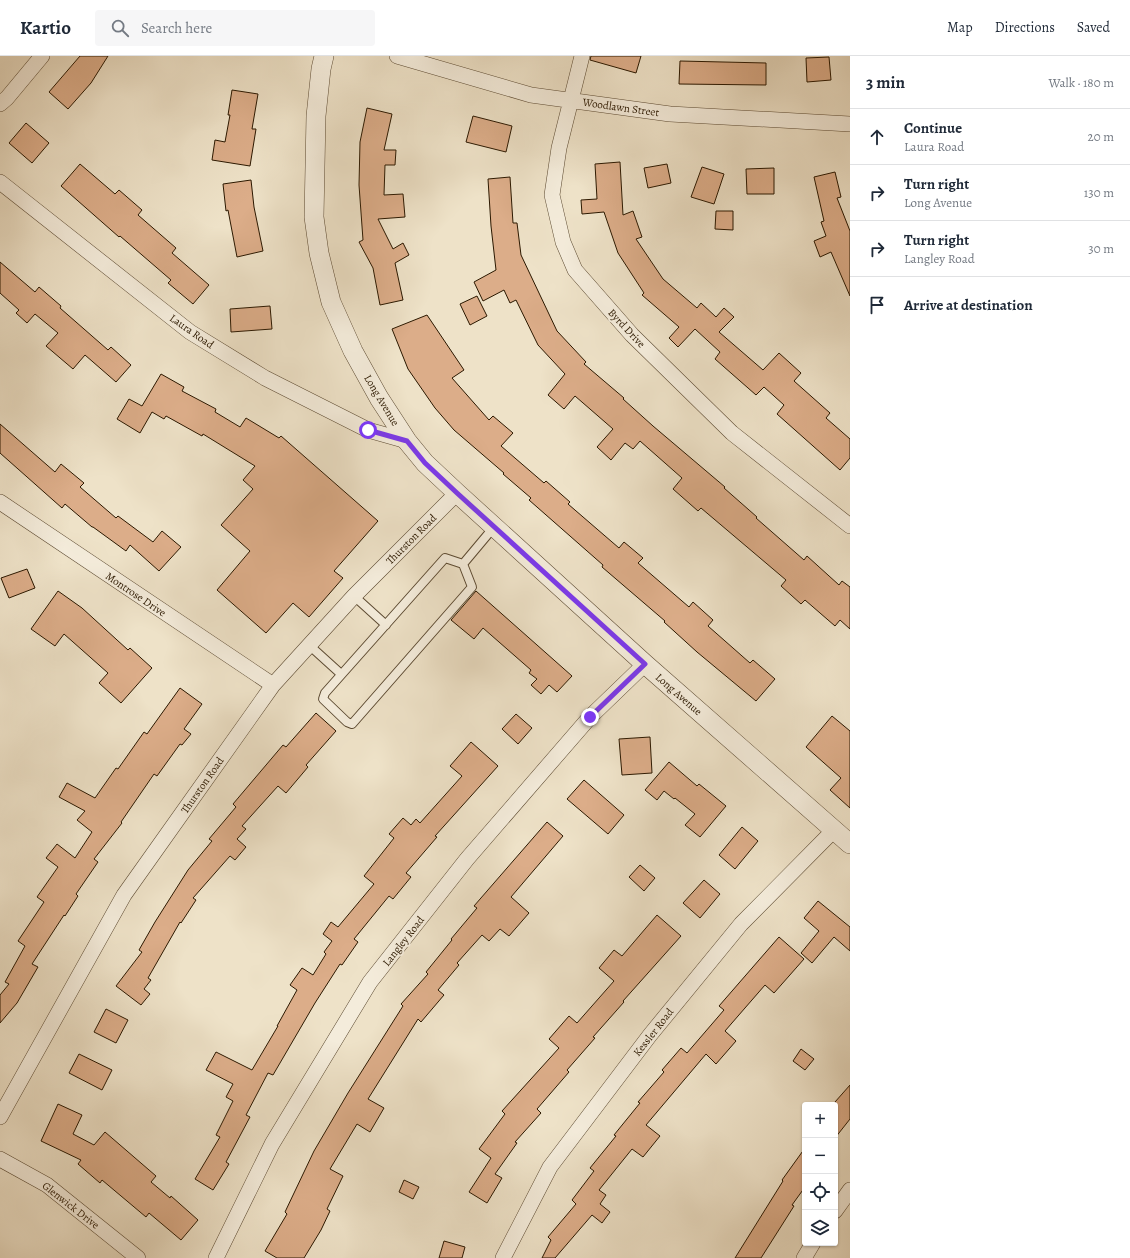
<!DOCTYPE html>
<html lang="en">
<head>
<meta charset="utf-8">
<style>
	:root { --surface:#fff; --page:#f6f6f7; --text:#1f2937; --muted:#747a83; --line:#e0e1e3 }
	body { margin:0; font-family:Alegreya,serif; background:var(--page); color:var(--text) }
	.controls { position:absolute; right:12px; bottom:12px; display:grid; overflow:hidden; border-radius:4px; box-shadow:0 1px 3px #0004 }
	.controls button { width:36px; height:36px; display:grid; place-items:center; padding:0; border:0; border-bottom:1px solid var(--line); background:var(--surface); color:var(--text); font:20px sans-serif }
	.stop { position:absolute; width:12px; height:12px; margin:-9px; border:3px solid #7c3aed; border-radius:50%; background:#fff }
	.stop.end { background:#7c3aed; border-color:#fff; box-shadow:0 1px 4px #0008 }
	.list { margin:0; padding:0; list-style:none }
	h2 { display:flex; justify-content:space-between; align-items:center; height:52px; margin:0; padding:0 16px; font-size:17px }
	h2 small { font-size:13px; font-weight:400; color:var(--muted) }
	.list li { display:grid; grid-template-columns:26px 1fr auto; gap:12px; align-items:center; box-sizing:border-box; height:56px; padding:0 16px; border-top:1px solid var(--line) }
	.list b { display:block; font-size:15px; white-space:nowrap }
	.list p { margin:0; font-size:13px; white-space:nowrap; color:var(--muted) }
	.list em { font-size:13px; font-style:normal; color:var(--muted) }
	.icon { flex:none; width:22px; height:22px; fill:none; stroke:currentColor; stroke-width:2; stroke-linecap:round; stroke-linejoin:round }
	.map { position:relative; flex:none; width:850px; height:1202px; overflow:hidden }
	header { display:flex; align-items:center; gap:24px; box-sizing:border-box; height:56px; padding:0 20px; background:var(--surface); border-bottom:1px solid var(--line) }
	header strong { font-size:19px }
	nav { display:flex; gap:22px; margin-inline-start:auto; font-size:14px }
	.search { width:280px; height:36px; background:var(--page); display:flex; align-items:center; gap:10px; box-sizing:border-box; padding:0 14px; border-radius:4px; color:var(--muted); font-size:15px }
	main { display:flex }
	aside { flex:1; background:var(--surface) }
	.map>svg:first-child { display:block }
	.building { fill:#dcad89; stroke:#2b1800 }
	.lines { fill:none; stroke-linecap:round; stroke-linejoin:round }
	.service-casing { stroke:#5c4a32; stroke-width:10 }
	.minor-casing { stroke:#5c4a32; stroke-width:16 }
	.tertiary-casing { stroke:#5c4a32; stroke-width:20 }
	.service { stroke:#f4ecdb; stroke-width:8 }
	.minor { stroke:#f4ecdb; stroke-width:15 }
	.tertiary { stroke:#f4ecdb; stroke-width:19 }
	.route { stroke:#7c3aed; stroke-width:5 }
	.labels { text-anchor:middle; stroke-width:4; stroke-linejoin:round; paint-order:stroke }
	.street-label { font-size:11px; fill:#2b1800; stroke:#f4ecdb }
</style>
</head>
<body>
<header>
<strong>Kartio</strong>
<div class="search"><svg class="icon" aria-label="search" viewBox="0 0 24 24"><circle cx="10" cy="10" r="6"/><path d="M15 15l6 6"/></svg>Search here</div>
<nav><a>Map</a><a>Directions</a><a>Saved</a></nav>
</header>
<main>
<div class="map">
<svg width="850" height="1202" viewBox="0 0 850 1202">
	<rect width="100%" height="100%" fill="#eee2c8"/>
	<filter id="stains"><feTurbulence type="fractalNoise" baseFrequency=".005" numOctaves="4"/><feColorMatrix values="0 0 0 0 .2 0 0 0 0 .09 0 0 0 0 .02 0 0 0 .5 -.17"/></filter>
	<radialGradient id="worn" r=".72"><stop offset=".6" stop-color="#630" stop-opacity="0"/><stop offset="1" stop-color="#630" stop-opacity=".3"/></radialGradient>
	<path class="building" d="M 80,0 L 108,0 L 91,27 L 68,53 L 49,36 Z
		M 591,0 L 641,0 L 636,17 L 590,4 Z
		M 829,1 L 831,24 L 807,26 L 806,2 Z
		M 680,5 L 766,7 L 766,29 L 679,28 Z
		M 232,34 L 258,38 L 252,73 L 256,73 L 250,110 L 212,104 L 215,84 L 225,86 L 230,59 L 228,59 Z
		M 367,52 L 392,58 L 384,94 L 396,94 L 395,109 L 385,109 L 384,139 L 403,138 L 405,161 L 378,163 L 393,193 L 403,187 L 409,199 L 395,207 L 403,244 L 380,249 L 373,212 L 359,186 L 363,184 L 359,129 L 360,86 Z
		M 473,60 L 512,70 L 506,96 L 466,86 Z
		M 26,67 L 49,87 L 32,107 L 9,87 Z
		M 620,106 L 623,159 L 633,155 L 642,181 L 636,183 L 663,223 L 697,252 L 701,247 L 716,261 L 724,252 L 734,261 L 719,276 L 763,314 L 779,297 L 801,317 L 794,325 L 830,357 L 826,362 L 850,383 L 850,402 L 840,414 L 777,358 L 784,349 L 764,331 L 756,339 L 715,303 L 720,296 L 695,273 L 678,291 L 669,282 L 679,271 L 642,239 L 644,237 L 618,197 L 604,156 L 582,158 L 581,144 L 597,143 L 595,108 Z
		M 80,108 L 115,138 L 119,134 L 142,154 L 138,159 L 176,192 L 172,197 L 209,229 L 193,248 L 168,227 L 171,224 L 120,180 L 119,181 L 61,130 Z
		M 667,108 L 671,127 L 648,132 L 644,112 Z
		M 702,111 L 724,118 L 714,148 L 691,141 Z
		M 774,112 L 774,138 L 747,138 L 746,113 Z
		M 835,116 L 841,141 L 837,142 L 850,175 L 850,240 L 831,196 L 820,201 L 814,185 L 826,180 L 821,166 L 824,165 L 814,121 Z
		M 510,121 L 513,167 L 517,167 L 521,199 L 557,275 L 586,306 L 584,308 L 624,342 L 623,343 L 653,370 L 725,431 L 724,432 L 757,461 L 756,462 L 804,504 L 807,500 L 839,529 L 842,525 L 850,531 L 850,573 L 840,564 L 835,570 L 805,544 L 801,548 L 781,530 L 786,524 L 701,452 L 698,455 L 673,433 L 682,422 L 640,385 L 633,393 L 625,387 L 611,404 L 597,391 L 613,373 L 575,340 L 564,353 L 548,339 L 565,318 L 538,289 L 516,244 L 510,247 L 504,234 L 483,245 L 474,226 L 496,214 L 491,170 L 488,123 Z
		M 251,124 L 254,151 L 263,195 L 237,201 L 228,154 L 226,155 L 223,128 Z
		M 716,155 L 733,155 L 733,174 L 715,173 Z
		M 0,206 L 35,236 L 39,231 L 61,250 L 60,252 L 108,294 L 111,291 L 131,309 L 116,326 L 85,299 L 73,313 L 46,290 L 58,277 L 35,258 L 27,267 L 16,257 L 19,254 L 0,237 Z
		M 477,240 L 487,260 L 470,269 L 460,248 Z
		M 270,250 L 272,273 L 231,276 L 230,253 Z
		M 427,259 L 464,314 L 452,322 L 489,364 L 493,360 L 513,377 L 501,390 L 544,427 L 546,425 L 570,446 L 568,448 L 619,492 L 624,486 L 643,502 L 638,507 L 689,551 L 693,546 L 713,564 L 708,570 L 750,607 L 753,604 L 775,623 L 756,645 L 697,596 L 664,566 L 665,565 L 602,511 L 603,509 L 529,444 L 531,442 L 503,418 L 504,417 L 454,374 L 435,352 L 408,313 L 392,273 Z
		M 161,318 L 184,331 L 182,335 L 216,353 L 215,356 L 240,371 L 246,362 L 279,382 L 281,380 L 378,465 L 334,515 L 343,522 L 309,561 L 293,547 L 266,577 L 217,534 L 250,495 L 221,469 L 253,433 L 243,424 L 255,410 L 203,378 L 202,380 L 166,360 L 164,363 L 152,356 L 140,377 L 117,363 L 129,343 L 142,350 Z
		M 0,368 L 55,416 L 61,408 L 84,427 L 80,431 L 116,462 L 118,460 L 153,486 L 162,475 L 181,491 L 159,515 L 130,489 L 126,495 L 93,471 L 92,471 L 65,448 L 62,452 L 0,397 Z
		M 27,513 L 35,532 L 9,542 L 1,522 Z
		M 58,535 L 82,552 L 128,594 L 130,592 L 152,612 L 121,647 L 99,627 L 108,617 L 64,578 L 55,590 L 31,573 Z
		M 476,535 L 572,620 L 557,636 L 549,629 L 541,638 L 531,629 L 537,623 L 529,617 L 531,614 L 483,572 L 474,583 L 451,564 Z
		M 180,632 L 202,648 L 184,673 L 191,678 L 182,689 L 180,688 L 157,720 L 154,718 L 121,766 L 122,767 L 94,803 L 98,806 L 76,838 L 78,840 L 65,860 L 64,859 L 32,908 L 38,911 L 17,947 L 0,967 L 0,939 L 9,928 L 5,926 L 25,890 L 18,885 L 44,846 L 37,841 L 58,811 L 46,802 L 57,788 L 75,802 L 92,776 L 77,764 L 85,755 L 59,741 L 67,727 L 95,742 L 116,712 L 118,713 L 144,676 L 147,678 Z
		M 316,657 L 336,675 L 306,709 L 308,711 L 286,737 L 278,730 L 242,770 L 246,773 L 237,783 L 246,791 L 235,804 L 230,800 L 193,842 L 196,844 L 181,867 L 180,866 L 148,922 L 151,924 L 144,933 L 150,938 L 141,949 L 116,930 L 142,896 L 139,894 L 155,866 L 188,814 L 212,785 L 209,783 L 236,751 L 233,748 L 283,689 L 286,691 Z
		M 516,658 L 532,672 L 518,688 L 502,673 Z
		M 832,660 L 850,675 L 850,752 L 830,734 L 841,722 L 806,691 Z
		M 650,681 L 652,717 L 622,719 L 619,683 Z
		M 471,686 L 498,710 L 435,780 L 437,781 L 406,817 L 411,821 L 393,843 L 389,840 L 354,883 L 358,886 L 342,909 L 340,908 L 315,947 L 273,1019 L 268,1017 L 246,1059 L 250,1061 L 226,1106 L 229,1108 L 213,1134 L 195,1123 L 220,1081 L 216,1079 L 233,1045 L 226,1041 L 233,1028 L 206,1014 L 216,996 L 252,1014 L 278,970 L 277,970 L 297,934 L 290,929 L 302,912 L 313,919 L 326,898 L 324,896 L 332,885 L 323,878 L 331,866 L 338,871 L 374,828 L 364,820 L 394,782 L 389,778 L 403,762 L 411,769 L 416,763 L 420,767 L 462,720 L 450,710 Z
		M 669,706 L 697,730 L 699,728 L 726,750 L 700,781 L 685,769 L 695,758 L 675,742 L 674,743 L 664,735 L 657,744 L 645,734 Z
		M 584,724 L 624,759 L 608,778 L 567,743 Z
		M 547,766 L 563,780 L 511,841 L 529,857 L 509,880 L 500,873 L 489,885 L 482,879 L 457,907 L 459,909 L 438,934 L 444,939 L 421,966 L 418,963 L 368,1043 L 384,1052 L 370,1076 L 357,1068 L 330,1113 L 343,1120 L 327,1153 L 330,1155 L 321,1174 L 304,1202 L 277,1202 L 265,1195 L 287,1158 L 285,1156 L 314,1095 L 348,1037 L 403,950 L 401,948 L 428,918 L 426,916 L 452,884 L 451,883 L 477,852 L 474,850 Z
		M 742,771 L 758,785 L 735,813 L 719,799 Z
		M 640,809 L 655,822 L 644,835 L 629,821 Z
		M 704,824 L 720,838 L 700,862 L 683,847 Z
		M 818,845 L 850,871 L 850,895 L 834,881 L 812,907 L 801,897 L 819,875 L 804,862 Z
		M 657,859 L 681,880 L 623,945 L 624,946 L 593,981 L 595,982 L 567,1014 L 569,1016 L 537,1053 L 541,1057 L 515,1086 L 517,1087 L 495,1118 L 502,1122 L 487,1147 L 469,1136 L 491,1102 L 479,1093 L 505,1058 L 502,1055 L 559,992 L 549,983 L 569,960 L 577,967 L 614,925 L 599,912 L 614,894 L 622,900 Z
		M 779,881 L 804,903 L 774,937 L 765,929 L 725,975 L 736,985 L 716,1008 L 706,998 L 646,1069 L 660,1080 L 643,1101 L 632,1093 L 599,1134 L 606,1139 L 600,1148 L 610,1156 L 602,1167 L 592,1159 L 555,1202 L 542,1202 L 551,1184 L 548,1181 L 576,1148 L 572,1144 L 594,1115 L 590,1112 L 616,1080 L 614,1079 L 640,1047 L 638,1046 L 664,1016 L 662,1014 L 681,992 L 687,997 L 724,954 L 719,950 Z
		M 106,953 L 128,964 L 116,987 L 94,976 Z
		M 801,993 L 814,1003 L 805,1014 L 793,1005 Z
		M 79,998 L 112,1014 L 102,1034 L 69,1017 Z
		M 850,1029 L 850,1063 L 835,1082 L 835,1046 Z
		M 58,1048 L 82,1059 L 73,1078 L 94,1089 L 105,1076 L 156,1120 L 151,1126 L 170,1142 L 171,1140 L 198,1164 L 181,1184 L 149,1157 L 146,1161 L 102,1124 L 100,1127 L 78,1108 L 81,1104 L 41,1085 Z
		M 805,1092 L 805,1131 L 792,1149 L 794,1150 L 761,1202 L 735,1202 L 783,1125 L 782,1124 Z
		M 404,1124 L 419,1131 L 413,1143 L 399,1136 Z
		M 444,1185 L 465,1191 L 462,1202 L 439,1202 Z"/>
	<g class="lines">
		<defs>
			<path id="service" d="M 445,502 L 463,508 L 472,531 L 352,668 L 347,666 L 323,643 L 325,637 Z
				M 463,508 L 494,471
				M 354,540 L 386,569
				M 309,589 L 341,618"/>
			<path id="minor" d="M 397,0 L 531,39 L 670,58 L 850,68
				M 582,0 L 559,92 L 552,139 L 563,186 L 575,214 L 632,279 L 732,377 L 850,470
				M 0,48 L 7,42 L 42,0
				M 0,126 L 190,276 L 265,322 L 368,374 L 407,385
				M 0,446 L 273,629
				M 0,1061 L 124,839 L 273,629 L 354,540 L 457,437
				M 0,1103 L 47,1129 L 138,1202
				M 835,1155 L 850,1134
				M 216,1202 L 272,1088 L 370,926 L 467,803 L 590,661 L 645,608
				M 503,1202 L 550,1111 L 650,979 L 741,868 L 834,774
				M 804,1202 L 813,1187"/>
			<path id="tertiary" d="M 324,0 L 321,13 L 316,60 L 314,161 L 319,197 L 331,246 L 353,295 L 379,342 L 407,385 L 425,407 L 457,437 L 645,608 L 850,788"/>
		</defs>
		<use href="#service" class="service-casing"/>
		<use href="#minor" class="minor-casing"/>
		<use href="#tertiary" class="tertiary-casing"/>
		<use href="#service" class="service"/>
		<use href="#minor" class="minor"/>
		<use href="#tertiary" class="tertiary"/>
	</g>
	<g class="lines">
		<path class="route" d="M 368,374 L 407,385 L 425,407 L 457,437 L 645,608 L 590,661"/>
	</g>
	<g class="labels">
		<g class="street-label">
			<text transform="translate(621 51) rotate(8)" y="4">Woodlawn Street</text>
			<text transform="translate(627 272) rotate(47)" y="4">Byrd Drive</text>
			<text transform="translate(192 275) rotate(35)" y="4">Laura Road</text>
			<text transform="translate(382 344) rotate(59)" y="4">Long Avenue</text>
			<text transform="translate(411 483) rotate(-45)" y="4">Thurston Road</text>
			<text transform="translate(136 538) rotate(34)" y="4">Montrose Drive</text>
			<text transform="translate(679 638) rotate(41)" y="4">Long Avenue</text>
			<text transform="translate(202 729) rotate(-55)" y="4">Thurston Road</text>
			<text transform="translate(403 885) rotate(-52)" y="4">Langley Road</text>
			<text transform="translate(653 976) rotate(-52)" y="4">Kessler Road</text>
			<text transform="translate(71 1149) rotate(38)" y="4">Glenwick Drive</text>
		</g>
	</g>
	<rect width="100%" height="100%" filter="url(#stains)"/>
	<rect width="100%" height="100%" fill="url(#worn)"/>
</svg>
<div class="controls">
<button>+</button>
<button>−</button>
<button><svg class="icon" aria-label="locate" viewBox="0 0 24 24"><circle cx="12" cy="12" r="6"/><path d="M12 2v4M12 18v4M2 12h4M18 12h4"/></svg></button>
<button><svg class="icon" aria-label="layers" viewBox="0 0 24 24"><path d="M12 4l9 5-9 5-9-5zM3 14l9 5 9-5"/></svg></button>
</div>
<div class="stop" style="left:368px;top:374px"></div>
<div class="stop end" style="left:590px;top:661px"></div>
</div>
<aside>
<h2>3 min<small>Walk · 180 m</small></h2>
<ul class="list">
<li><svg class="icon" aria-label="ahead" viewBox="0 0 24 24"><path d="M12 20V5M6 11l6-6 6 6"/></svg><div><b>Continue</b><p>Laura Road</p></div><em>20 m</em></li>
<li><svg class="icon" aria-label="right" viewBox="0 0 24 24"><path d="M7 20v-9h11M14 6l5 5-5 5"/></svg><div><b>Turn right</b><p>Long Avenue</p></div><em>130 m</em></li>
<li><svg class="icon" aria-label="right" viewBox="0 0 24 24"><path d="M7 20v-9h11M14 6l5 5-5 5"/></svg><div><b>Turn right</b><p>Langley Road</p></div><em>30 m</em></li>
<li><svg class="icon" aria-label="arrive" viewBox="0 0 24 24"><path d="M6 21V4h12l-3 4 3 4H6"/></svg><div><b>Arrive at destination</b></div></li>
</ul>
</aside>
</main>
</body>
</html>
